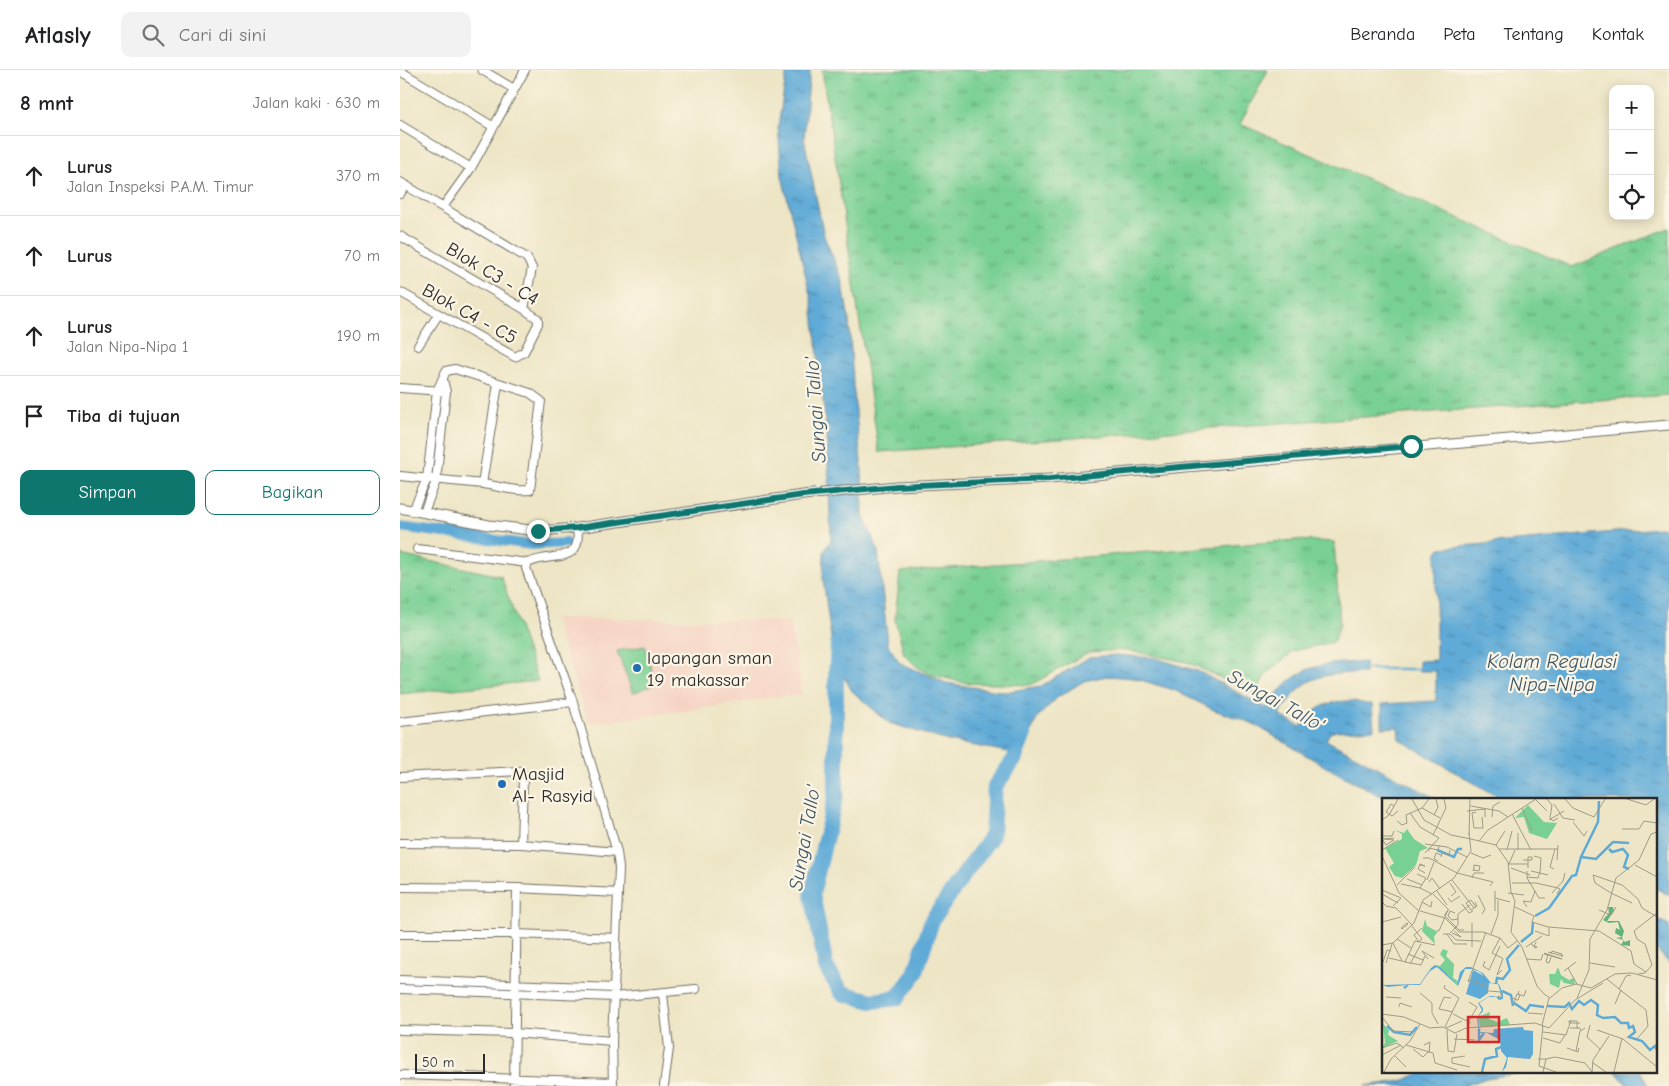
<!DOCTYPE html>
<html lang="id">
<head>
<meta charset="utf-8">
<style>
	:root { --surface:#fff; --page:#f2f2f2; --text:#202124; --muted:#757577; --line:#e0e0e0; --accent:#0f766e }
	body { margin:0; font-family:"Comic Neue",sans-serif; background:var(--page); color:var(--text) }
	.controls { position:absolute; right:15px; top:15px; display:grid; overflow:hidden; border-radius:10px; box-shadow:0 2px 12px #0003 }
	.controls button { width:45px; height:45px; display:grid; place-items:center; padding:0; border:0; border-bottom:1px solid var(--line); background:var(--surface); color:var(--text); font:25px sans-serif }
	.scale { position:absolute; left:15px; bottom:12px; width:70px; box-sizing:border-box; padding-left:5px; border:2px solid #2b2b2b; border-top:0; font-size:14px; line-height:18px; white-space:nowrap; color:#2b2b2b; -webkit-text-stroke:4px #fcf5e5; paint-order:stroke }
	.stop { position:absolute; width:15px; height:15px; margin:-11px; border:4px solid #0f766e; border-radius:50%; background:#fff }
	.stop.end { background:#0f766e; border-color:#fff; box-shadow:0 1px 5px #0008 }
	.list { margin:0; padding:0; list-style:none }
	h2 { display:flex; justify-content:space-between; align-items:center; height:65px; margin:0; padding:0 20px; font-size:21px }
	h2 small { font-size:16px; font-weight:400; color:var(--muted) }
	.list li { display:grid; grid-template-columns:32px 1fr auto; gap:15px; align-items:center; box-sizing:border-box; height:80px; padding:0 20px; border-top:1px solid var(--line) }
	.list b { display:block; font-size:19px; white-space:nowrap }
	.list p { margin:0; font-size:16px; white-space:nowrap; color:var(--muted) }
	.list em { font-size:16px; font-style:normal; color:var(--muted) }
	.actions { display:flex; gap:10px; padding:15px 20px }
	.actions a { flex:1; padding:11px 0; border:1px solid var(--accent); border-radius:10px; text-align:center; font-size:18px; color:var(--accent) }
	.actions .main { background:var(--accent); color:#fff }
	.icon { flex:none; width:28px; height:28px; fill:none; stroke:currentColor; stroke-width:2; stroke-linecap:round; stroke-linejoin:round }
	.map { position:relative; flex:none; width:1269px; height:1016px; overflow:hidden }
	header { display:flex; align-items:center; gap:30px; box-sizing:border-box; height:70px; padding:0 25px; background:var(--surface); border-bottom:1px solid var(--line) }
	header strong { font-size:24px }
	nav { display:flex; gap:28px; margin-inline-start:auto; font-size:18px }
	.search { width:350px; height:45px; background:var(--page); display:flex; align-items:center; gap:12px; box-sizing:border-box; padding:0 18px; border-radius:10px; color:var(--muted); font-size:19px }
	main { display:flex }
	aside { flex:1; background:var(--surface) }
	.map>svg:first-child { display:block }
	.built { fill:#f5d2c2 }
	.grass { fill:url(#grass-tufts); stroke:#527e60 }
	.pitch { fill:#79d094; stroke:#527e60 }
	.water { fill:url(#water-ripples); stroke:#446a81 }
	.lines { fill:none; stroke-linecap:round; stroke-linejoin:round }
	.stream { stroke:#5eaad7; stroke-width:2.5 }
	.canal { stroke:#5eaad7; stroke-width:10 }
	.river { stroke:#5eaad7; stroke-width:16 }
	.minor-casing { stroke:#6f6c61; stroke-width:10 }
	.tertiary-casing { stroke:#6f6c61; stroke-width:11 }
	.minor { stroke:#fff; stroke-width:8 }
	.tertiary { stroke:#fff; stroke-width:9 }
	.route { stroke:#0f766e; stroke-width:6 }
	.poi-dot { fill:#1f6fb2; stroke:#fcf5e5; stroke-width:2 }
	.labels { text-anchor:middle; stroke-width:4.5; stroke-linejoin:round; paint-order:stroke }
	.street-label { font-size:19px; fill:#2b2b2b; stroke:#fcf5e5 }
	.poi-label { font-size:19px; fill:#2b2b2b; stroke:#fcf5e5; text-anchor:start }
	.water-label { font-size:20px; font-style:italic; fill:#3d5767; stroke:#fcf5e5 }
	.inset-river { fill:none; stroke:#5eaad7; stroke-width:2.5 }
	.inset-road { fill:none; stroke:#9f9b87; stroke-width:1 }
	.view { fill:#d62828; fill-opacity:0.15; stroke:#d62828; stroke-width:2.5 }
	.inset-edge { fill:none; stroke:#2b2b2b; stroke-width:2.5 }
</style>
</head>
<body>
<header>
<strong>Atlasly</strong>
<div class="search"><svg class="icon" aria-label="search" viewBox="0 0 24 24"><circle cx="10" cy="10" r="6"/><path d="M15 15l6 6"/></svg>Cari di sini</div>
<nav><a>Beranda</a><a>Peta</a><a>Tentang</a><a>Kontak</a></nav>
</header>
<main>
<aside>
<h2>8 mnt<small>Jalan kaki · 630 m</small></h2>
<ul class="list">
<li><svg class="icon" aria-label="ahead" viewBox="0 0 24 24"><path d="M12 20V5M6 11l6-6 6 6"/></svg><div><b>Lurus</b><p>Jalan Inspeksi P.A.M. Timur</p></div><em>370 m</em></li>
<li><svg class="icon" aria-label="ahead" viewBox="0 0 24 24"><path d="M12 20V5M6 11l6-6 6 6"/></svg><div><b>Lurus</b></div><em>70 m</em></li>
<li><svg class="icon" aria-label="ahead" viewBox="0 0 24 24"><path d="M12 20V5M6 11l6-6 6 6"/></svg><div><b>Lurus</b><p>Jalan Nipa-Nipa 1</p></div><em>190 m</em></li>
<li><svg class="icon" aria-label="arrive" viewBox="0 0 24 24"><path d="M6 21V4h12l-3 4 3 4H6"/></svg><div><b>Tiba di tujuan</b></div></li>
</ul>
<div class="actions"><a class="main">Simpan</a><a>Bagikan</a></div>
</aside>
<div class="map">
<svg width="1269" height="1016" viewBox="0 0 1269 1016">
	<defs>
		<pattern id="grass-tufts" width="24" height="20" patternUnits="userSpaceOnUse" patternTransform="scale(1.25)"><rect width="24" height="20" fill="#79d094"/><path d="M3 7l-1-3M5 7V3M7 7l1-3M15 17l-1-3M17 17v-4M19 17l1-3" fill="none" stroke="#63a979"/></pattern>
		<pattern id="water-ripples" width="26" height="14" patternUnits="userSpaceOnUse" patternTransform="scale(1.25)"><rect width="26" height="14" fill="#5eaad7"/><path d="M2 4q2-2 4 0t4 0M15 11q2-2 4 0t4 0" fill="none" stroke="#4e8baf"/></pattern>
	</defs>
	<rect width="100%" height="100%" fill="#fcf5e5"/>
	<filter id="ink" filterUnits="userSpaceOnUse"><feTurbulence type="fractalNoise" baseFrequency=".02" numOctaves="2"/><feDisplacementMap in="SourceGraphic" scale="10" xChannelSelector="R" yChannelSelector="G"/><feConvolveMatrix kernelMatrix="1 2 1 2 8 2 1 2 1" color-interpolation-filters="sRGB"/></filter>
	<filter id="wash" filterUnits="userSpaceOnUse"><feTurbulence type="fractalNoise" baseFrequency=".0096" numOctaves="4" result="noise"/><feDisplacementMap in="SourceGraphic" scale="20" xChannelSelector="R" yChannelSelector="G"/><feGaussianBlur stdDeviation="1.12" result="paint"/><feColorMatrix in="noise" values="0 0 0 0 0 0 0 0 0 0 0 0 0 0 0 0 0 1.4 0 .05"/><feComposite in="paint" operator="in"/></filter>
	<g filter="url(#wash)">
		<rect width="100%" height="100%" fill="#ede5c5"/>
		<path class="built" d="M 153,548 L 390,551 L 402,624 L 189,654 Z"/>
		<path class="grass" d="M 422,0 L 868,0 L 840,54 L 1172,197 L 1269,158 L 1269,325 L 479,382 Z
			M 897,470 L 934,472 L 940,555 L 933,572 L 894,581 L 866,604 L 855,624 L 787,592 L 725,580 L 689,582 L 631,615 L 567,613 L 531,605 L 516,596 L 504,584 L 495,549 L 500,502 Z
			M 0,485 L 101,506 L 138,611 L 0,624 Z"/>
		<path class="pitch" d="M 245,576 L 255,614 L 233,623 L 217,581 Z"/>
		<path class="water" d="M 387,0 L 410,0 L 404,68 L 424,166 L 442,209 L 449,250 L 454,326 L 462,400 L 463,445 L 478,480 L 488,575 L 500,593 L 546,613 L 605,622 L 641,616 L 690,587 L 715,585 L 755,588 L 798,601 L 866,638 C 873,632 876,623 883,617 C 910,591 930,594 965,592 L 965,603 C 918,604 906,604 879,645 L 901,657 C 916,636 927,631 952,631 C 959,631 964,635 972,634 L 974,659 L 936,661 L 930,663 L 926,670 L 1039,730 L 988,730 L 926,697 L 852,653 L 814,640 L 774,620 L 734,608 L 707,606 L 684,611 L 658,627 L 638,647 L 620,684 L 548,671 L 489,653 L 452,621 L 434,590 L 423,509 L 424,482 L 431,469 L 427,366 L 412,233 L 382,106 L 378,57 Z
			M 1269,457 L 1269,825 L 1255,818 L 1255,730 L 1103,730 L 999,669 L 998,657 L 982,658 L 982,634 L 1036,631 L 1036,601 L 1019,601 L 1019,591 L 1036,590 L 1036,491 L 1037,482 L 1040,478 Z
			M 1255,848 L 1269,855 L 1269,893 L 1255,878 Z
			M 1023,1002 L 1127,1002 L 1087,1008 L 1063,1016 L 965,1016 L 1002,1011 Z
			M 1216,1002 L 1241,1002 L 1248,1016 L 1228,1016 Z"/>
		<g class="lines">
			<path class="stream" d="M 963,599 L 1023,599"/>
			<path class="canal" d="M 0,457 L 132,475 L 166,473"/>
			<path class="river" d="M 438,574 L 436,609 L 436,725 L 412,824 L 426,897 L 442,923 L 472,931 L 497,928 L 515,904 L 532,850 L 592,765 L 595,716 L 614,690 L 624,664"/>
		</g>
	</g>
	<g filter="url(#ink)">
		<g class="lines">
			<defs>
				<path id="minor" d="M 82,0 L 114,19
					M 0,1 L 94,57
					M 0,55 L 71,98
					M 0,112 L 127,188 L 132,198 L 124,239
					M 0,124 L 6,115
					M 43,137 L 71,98 L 125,0
					M 0,166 L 124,239 L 138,249 L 138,254 L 124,282 L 115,287 L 0,222
					M 18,276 L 38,245
					M 0,318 L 42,321
					M 0,406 C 28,409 55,411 83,414 C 98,416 115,422 130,420 L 141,331 L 130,323 L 55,299 L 46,301 L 37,321 L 27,409 L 13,440
					M 82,414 L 98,314
					M 24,442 L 36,411 L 46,322 L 43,310
					M 177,458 C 183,496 152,481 128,493 L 126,498 L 173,632 L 217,782 L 219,798 L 212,971 L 213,1016
					M 17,479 L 128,493
					M 0,652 L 173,632
					M 0,707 L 121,701 L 123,710 L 121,774
					M 0,773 L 121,774 L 217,782
					M 0,817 L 117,818 L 218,823
					M 0,864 L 116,864 L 216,868
					M 0,910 L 215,918
					M 0,919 L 214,927 L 296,919
					M 263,924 L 269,978 L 264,1016
					M 0,960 L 114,963 L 212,971
					M 0,1005 L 213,1012
					M 114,1016 L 117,818"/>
				<path id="tertiary" d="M 0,438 L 89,455 L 138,461 L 177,458 L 403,425 L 497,416 L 649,409 L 1269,355"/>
			</defs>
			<use href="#minor" class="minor-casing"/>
			<use href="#tertiary" class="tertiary-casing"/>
			<use href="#minor" class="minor"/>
			<use href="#tertiary" class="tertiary"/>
		</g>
	</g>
	<g class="lines" filter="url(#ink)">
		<path class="route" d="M 138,461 L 177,458 L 403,425 L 497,416 L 649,409 L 1011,376"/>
	</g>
	<g class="poi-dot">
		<circle cx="237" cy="598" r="5"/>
		<circle cx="102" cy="714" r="5"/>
	</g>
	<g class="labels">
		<g class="street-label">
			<text transform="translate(93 203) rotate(31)" y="7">Blok C3 - C4</text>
			<text transform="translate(70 243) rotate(29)" y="7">Blok C4 - C5</text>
		</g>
		<g class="poi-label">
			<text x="247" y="594">lapangan sman<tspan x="247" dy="22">19 makassar</tspan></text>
			<text x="112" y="710">Masjid<tspan x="112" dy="22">Al- Rasyid</tspan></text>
		</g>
		<g class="water-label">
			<text transform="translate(415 340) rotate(-94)" y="7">Sungai Tallo'</text>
			<text x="1152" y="598">Kolam Regulasi<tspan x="1152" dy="23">Nipa-Nipa</tspan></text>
			<text transform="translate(876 630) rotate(29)" y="7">Sungai Tallo'</text>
			<text transform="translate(404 768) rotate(-80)" y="7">Sungai Tallo'</text>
		</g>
	</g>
	<g transform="translate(982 728)">
		<rect width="275" height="275" fill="#ede5c5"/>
		<path d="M 176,169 L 179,177 L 187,182 L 192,180 L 193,187 L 182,185 L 179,181 L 177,190 L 168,186 L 167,176 L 173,176 ZM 108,214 L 107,221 L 115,224 L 125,220 L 128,227 L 98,229 L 96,219 Z" fill="#79d094"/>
		<path d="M 226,109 L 231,109 L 232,113 L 225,123 L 237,123 L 242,133 L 240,140 L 243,144 L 248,142 L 248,148 L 239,147 L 242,142 L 234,140 L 240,139 L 233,135 L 234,130 L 238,132 L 236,124 L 227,125 L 221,122 L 227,115 Z" fill="#62b27e"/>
		<path d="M 25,31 L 32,41 L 46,50 L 38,53 L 34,67 L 20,80 L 13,78 L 7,69 L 12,65 L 3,50 L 20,41 L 20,36 L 13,32 L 22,35 ZM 43,121 L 45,128 L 56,134 L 52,138 L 53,146 L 40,133 ZM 61,151 L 66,153 L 64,158 L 72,166 L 71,180 L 76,183 L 75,187 L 53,167 L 58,168 L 63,162 L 58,156 ZM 1,226 L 7,232 L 6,237 L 16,243 L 0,250 L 3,245 Z" fill="#79d094"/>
		<path d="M 146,7 L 162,24 L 175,25 L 165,41 L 147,35 L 142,19 L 133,20 Z" fill="#79d094"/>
		<path d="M 53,167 L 59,170 L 75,187 L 78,174 L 84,169 L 89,169 L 101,175 L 109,185 L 114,185 L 117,186 L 121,196 L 121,201 L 117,202 L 114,199 L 107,199 L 97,205 L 101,210 L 101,213 L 96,219 L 98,234 L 111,235 L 112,231 L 141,229 L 142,232 L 151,233 L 151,256 L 148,261 L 126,259 L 124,269 L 120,274 L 125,260 L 119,253 L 118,242 L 105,235 L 97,235 L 95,221 L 96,218 L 100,212 L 96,205 L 108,198 L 120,199 L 116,186 L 107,185 L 106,195 L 98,201 L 84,196 L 91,172 L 102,178 L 98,174 L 90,171 L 83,171 L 76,188 L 55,169 L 48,173 L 38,187 L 27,187 L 23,191 L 21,189 L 25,187 L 6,189 L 0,187 L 38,186 L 49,170 Z" fill="#5eaad7"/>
		<path class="inset-river" d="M 217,3 L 216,24 L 199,59 L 214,61 L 231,44 L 247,45M 227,51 L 230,54 L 241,51 L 246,57 L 242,69 L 247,71M 55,52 L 72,59 L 76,51 L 80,51M 153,118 L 167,110 L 190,78 L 194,77 L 199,59M 139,144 L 150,135 L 151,124M 114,186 L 115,180 L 121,181 L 128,172 L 125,161 L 137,147M 120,193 L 129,197 L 131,208M 132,205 L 144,213 L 148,207 L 162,209M 165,208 L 183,209 L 187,205 L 190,211 L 197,203 L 202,207 L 209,202 L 216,207 L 215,217 L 221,220 L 233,219 L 239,225 L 246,225 L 247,230 L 251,228 L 253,234 L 247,239 L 260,243 L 268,252 L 273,248 L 275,252M 5,228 L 12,234 L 28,237 L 35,229M 97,231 L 97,242 L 102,235M 100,274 L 103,261 L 115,258 L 114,251 L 119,249"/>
		<path class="inset-road" d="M 30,1 L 42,22 L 69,37M 165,1 L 170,7 L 168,20 L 171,23 L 176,20M 183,1 L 191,10 L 212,19 L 223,1M 245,1 L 264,7 L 272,1M 154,2 L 165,13M 172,6 L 181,20 L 193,22M 12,8 L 9,6 L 4,14 L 10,18 L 16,13M 89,8 L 117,13 L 126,19M 40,10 L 58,20M 140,10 L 150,33M 85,13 L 103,11 L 103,19M 94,14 L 90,15 L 92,30 L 101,30 L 100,19M 28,15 L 38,29 L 57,40 L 43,55M 130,16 L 149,52M 52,17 L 56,9 L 54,1M 110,19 L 111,8 L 118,4M 0,22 L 7,17 L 16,1M 167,22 L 182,13M 15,23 L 20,27 L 25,25 L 24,17 L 40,10 L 47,1M 191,24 L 202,38 L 205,33M 240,31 L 257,31 L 262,23 L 275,25M 51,37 L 64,10 L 62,1M 69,37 L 89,41M 87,37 L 88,1M 0,38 L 10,38 L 12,33M 2,41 L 12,42 L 4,47M 89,41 L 114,47 L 126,64 L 129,94 L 133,103 L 129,134 L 140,149 L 155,188 L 162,196 L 168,200 L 180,190 L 194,186 L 209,190 L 233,176 L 250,175 L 275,182M 97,43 L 106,32 L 154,1M 43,46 L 65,49 L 85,59M 4,47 L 0,41 L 12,40M 114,47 L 123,33M 117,51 L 176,51M 0,52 L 16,42M 125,52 L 130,33M 136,52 L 136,35M 47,53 L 47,50 L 56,52 L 57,48M 89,55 L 101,60 L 109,57M 0,58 L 17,95 L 37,113M 152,58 L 159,60 L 158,74M 59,59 L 60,55 L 67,57 L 68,52M 41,60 L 47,60 L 75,75M 141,62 L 150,62 L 150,59 L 146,59 L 146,70M 175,62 L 176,47M 56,63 L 52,61 L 54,55 L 59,57M 126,66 L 146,66M 127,66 L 133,52M 38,67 L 43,68 L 38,66 L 36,71 L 43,75M 253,67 L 275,79M 129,70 L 148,77M 172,71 L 168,69 L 173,51M 91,73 L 92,70 L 92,67 L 98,68 L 97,73 L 91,72M 145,73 L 145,80 L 157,100 L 163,100M 149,73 L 166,77M 75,75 L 111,84 L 108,88M 35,76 L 44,80 L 38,90 L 50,96M 145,79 L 156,80 L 158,74M 90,80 L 92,75 L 102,75M 25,81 L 40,87M 45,82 L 52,64M 70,82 L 92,110M 47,84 L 50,80 L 58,91M 68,85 L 74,94 L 69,98M 130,85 L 154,85 L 176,90 L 178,91 L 175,96M 19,86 L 38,90M 15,87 L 33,69M 0,92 L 19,100 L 11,108M 55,93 L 65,107M 126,95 L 142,97M 170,95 L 181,83 L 183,75M 229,95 L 213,85 L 211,77 L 240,87 L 256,101 L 260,110 L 275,119M 229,95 L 250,105M 0,96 L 16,105M 51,96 L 67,112M 96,97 L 103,111 L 100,116M 66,100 L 69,104 L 78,98M 113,100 L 128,104M 0,104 L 4,108 L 14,110 L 30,127M 40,104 L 49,109 L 50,103M 93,104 L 95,108 L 89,112 L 84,105 L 89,102 L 94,109M 80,106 L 87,115 L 91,113M 133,109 L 152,118 L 150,124 L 166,129 L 217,133 L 249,153 L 252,166 L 264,174M 145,109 L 141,103 L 149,104 L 153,93M 217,112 L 229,117 L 234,109M 38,113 L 63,120 L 77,134 L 101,134 L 118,140 L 126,150 L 135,143M 113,113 L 113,93M 73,115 L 68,113 L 66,118 L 70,122 L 76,121M 64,119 L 77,132 L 82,132M 0,124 L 19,119M 25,125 L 26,126 L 20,131 L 19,130 ZM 30,128 L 40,141 L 36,144M 55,132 L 57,133 L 66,112 L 62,118M 153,133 L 167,138 L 167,130M 68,135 L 76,127 L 76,116 L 88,107M 70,135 L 79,139 L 72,133M 61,136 L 68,136 L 74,142 L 99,143M 65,136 L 72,146 L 85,146M 109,136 L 116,117 L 116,102M 118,140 L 110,155 L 120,160M 15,141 L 29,150M 37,144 L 32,137 L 40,130M 11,145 L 20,163M 150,145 L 149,146 L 152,148 L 155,149 L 154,150 L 152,149 L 152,148 L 153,146 L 154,145 L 154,144M 0,147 L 11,145 L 32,125 L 41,102 L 72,80 L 89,53 L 87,35M 90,149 L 90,125M 144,149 L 160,138M 166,154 L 181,158M 26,156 L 41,162M 162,156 L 180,161 L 162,155M 166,156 L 164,164 L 167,165 L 169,159M 169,156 L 170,153 L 180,156 L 180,159M 43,158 L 39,167 L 23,164 L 33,143 L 53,147M 7,160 L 24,164M 46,161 L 40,153 L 52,160M 144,161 L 159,162 L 161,156M 103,163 L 101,168 L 107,172 L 118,148M 1,164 L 5,152 L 9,153M 4,165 L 10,146M 208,165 L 233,169M 28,166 L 39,146M 186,170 L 195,186M 120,172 L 115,177 L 121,160M 182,173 L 194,164M 256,176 L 263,175 L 270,167 L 263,146 L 255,141 L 252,133 L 275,115M 225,181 L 237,191 L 244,178 L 249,177M 86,184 L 104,134M 86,184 L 88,182 L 105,188 L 106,194M 237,191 L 264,212 L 266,228 L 255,241M 107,193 L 119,194 L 119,200 L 116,198M 137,193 L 136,196 L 142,198 L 144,192M 38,195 L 50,205 L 50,215 L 56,226M 4,199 L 19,200M 69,200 L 62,199 L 57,211 L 71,214M 130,200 L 133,201 L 135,202 L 136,202 L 138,197 L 135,196 L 134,199 L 133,200 L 133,203 L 131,207M 195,200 L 207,172 L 208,141 L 225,112 L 234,80 L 257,62 L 269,36 L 275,34M 87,204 L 95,209 L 87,223M 233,206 L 239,192M 17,209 L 18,205 L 30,209M 146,215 L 161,216M 0,216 L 22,219 L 48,230 L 61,229 L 73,235 L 84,230 L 153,225 L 167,230 L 193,202 L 221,185M 71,216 L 89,225M 0,219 L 11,233 L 31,234M 160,227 L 167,200M 161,227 L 157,268 L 174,274M 208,227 L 205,239 L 218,251M 63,229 L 77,200 L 62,190 L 63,187M 64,230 L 80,223M 188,230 L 198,230 L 199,233 L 203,230M 195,231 L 195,223 L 187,223 L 187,225 L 198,225M 65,232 L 66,253 L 72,254M 215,232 L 241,241 L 275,269M 161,234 L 184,237 L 189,222M 161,240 L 178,245 L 183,237M 72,241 L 93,242M 24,247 L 51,255 L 53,265 L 75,272M 42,247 L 48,244 L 47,255M 0,250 L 15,245 L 22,250M 185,250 L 196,254 L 197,250M 31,251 L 41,259 L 46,254M 194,253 L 198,233M 72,254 L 75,236M 0,257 L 19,247M 13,258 L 24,269M 83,258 L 70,260 L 70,265 L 88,269M 156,261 L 164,261 L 161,274M 164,261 L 173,259 L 203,265 L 210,274M 211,265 L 224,274M 2,274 L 9,261 L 28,243 L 38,226M 210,274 L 211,262 L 227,238M 232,274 L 240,240"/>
		<path class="view" d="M 86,219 L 117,219 L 117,244 L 86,244 Z"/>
		<rect width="275" height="275" class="inset-edge"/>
	</g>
</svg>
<div class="controls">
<button>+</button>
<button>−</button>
<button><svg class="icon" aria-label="locate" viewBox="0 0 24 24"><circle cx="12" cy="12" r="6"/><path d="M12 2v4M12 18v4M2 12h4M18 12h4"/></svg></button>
</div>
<div class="scale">50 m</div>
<div class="stop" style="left:1011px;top:376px"></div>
<div class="stop end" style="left:138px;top:461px"></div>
</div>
</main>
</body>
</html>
